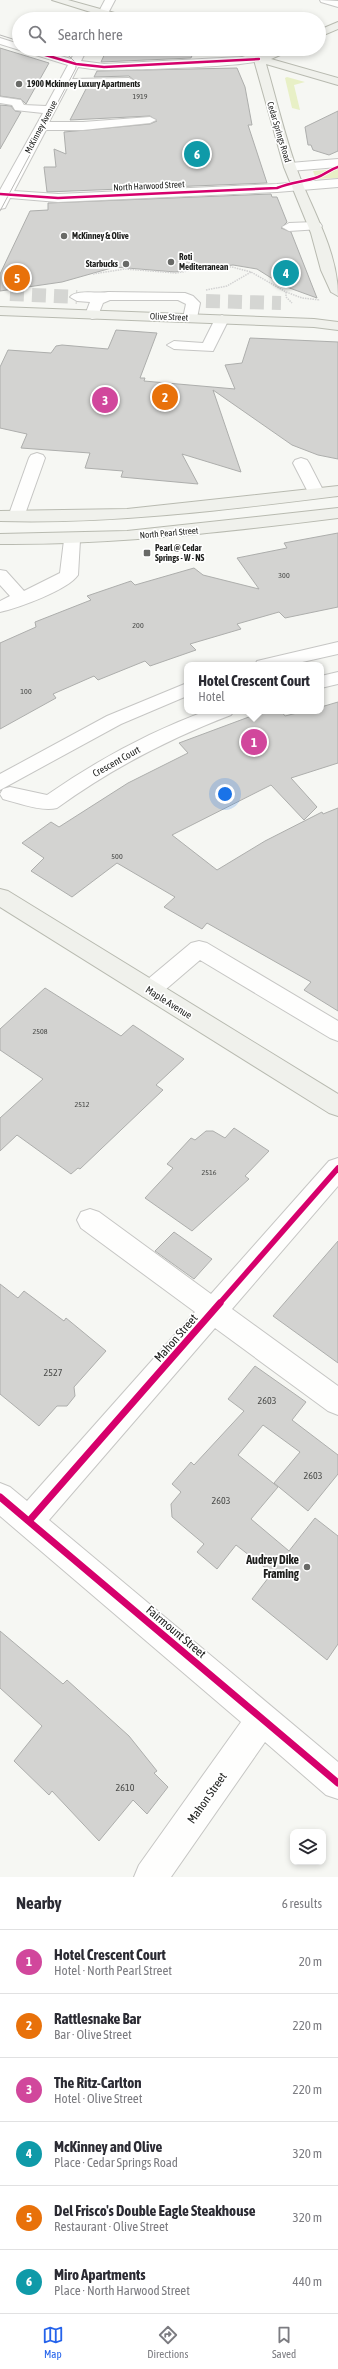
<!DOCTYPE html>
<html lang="en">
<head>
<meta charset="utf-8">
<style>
	:root { --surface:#fff; --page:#f2f2f3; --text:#2b2b33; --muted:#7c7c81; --line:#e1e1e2; --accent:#2563eb }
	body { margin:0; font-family:"Asap Condensed",sans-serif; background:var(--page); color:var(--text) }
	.controls { position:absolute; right:12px; bottom:12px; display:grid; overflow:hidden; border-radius:8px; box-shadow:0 2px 6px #0003 }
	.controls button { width:36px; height:36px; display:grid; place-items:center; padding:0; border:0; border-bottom:1px solid var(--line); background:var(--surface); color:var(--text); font:20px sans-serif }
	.you { position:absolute; left:225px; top:794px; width:14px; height:14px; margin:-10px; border:3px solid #fff; border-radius:50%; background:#1a73e8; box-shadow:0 0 0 6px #1a73e833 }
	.badge { display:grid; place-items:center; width:26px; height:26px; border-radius:50%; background:var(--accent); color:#fff; font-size:13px; font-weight:700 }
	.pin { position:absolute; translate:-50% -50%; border:2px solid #fff; box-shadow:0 1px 4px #0006 }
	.popup { position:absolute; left:184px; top:662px; width:140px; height:52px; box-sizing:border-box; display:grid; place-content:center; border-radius:8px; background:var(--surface); filter:drop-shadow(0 1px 3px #0005); font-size:13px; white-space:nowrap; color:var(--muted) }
	.popup b { font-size:15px; color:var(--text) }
	.popup::after { content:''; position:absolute; left:50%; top:100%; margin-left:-8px; border:8px solid transparent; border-top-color:var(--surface) }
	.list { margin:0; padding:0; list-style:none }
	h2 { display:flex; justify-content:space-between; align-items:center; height:52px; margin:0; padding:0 16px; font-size:17px }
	h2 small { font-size:13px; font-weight:400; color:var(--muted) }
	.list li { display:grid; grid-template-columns:26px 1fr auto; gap:12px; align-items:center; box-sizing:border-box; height:64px; padding:0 16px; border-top:1px solid var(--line) }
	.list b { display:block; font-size:15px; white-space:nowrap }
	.list p { margin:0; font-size:13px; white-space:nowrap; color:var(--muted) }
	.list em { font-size:13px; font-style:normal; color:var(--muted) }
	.icon { flex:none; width:22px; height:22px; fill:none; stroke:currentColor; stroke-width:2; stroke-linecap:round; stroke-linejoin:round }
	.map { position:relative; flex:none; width:338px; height:1877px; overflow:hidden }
	.search { position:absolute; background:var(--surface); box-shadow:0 2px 6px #0003; left:12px; right:12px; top:12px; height:44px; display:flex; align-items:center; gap:10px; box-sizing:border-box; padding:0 14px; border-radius:22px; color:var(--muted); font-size:15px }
	.sheet { height:436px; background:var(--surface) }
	nav { display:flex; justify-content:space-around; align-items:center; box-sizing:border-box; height:56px; border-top:1px solid var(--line); background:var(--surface); font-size:11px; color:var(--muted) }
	nav a { display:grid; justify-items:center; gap:2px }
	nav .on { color:var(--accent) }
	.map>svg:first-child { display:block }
	.green { fill:#e8f0c6 }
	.building { fill:#d3d3d1; stroke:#adaeac }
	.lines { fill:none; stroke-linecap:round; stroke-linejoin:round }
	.minor-tunnel { stroke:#d5d6d3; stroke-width:14; stroke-dasharray:14 8; stroke-linecap:butt }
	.minor-casing { stroke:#c6c6c4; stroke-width:2 }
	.major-casing { stroke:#b8bab0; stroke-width:2 }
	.path { stroke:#d2d2d2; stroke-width:1.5; stroke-dasharray:1.5 1; stroke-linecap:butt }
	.minor { fill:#fefefd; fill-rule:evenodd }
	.major { fill:#f0f1ec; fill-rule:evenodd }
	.tram { stroke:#babab8; stroke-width:1 }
	.cycleway-far2-casing { stroke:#fff; stroke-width:4 }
	.cycleway-far1-casing { stroke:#fff; stroke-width:8 }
	.cycleway-casing { stroke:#fff; stroke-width:10 }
	.cycleway-far2 { stroke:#d6006c; stroke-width:2.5 }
	.cycleway-far1 { stroke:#d6006c; stroke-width:5.5 }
	.cycleway { stroke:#d6006c; stroke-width:7 }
	.poi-dot { fill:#696a67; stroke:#fff; stroke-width:1.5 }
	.labels { text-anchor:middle; stroke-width:3.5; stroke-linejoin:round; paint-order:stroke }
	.number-label { font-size:8px; fill:#4a4b49 }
	.far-poi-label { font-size:9px; font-weight:bold; fill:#1d1e1c; stroke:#fff; text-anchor:start }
	.far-street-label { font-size:9px; fill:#1d1e1c; stroke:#fff }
	.street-label { font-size:10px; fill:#1d1e1c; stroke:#fff }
	.near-number-label { font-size:10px; fill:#4a4b49 }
	.near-street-label { font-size:12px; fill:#1d1e1c; stroke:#fff }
	.near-poi-label { font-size:12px; font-weight:bold; fill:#1d1e1c; stroke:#fff; text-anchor:end }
</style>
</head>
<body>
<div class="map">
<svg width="338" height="1877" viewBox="0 0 338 1877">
	<rect width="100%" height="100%" fill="#f6f7f3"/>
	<path class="green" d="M 287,77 L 305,82 L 294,85 L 300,110 L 292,108 L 285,78 Z
		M 338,169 L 338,178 L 316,179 L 313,171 Z"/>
	<path class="building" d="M 0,48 L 49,63 L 26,104 L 21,99 L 0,96 Z
		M 107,49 L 195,49 L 191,58 L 101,62 Z
		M 237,68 L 245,87 L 252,125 L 248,125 L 267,183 L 47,192 L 44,167 L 56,167 L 54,149 L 66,154 L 64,132 L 150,124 L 157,121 L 150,116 L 70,120 L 87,87 L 129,86 L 136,82 L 129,76 L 94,77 L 97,71 Z
		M 0,105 L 11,106 L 15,111 L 21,112 L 0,149 Z
		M 338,111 L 338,151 L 329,155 L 313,150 L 311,145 L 308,145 L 305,127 Z
		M 271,194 L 272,197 L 277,197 L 287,222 L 281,228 L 291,232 L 317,298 L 284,286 L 257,269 L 233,265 L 175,272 L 115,267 L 62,282 L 0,291 L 0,274 L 30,211 L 48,210 L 48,203 Z
		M 116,330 L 157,333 L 140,378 L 145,378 L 144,381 L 235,389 L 225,365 L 242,363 L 250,338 L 338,342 L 338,459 L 318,455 L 292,445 L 213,390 L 241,472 L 182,454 L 198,484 L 121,477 L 123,471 L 85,468 L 90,453 L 21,448 L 27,434 L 0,428 L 0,367 L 8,350 L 51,353 L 56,346 L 62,345 L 108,349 Z
		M 338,533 L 338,607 L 285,618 L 279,612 L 237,624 L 241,629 L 190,644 L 196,650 L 150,666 L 145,661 L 98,680 L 94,676 L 53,694 L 56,698 L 0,729 L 0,643 L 36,627 L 35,622 L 91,600 L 87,596 L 131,581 L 135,585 L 194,568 L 203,575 L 259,589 L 237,558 L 287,548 L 284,543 Z
		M 338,702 L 338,763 L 291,778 L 317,807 L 304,820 L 271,785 L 172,835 L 217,870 L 265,841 L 322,812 L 323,814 L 338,808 L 338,1011 L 304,990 L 311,982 L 207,923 L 202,929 L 164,907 L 175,897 L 117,863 L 72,897 L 31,871 L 44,858 L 22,843 L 51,822 L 59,827 L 128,783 L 188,753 L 179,743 L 265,711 L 281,711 L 285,716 L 305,711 L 321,711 L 321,707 Z
		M 45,988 L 121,1036 L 133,1025 L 184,1059 L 156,1085 L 163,1090 L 80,1169 L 78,1168 L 71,1174 L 17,1135 L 0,1151 L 0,1118 L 43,1079 L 0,1050 L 0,1029 Z
		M 234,1128 L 269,1151 L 245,1176 L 249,1179 L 192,1231 L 145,1198 L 173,1168 L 167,1164 L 191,1138 L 195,1140 L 206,1131 L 213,1131 L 225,1138 Z
		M 174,1232 L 212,1259 L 194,1279 L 155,1251 Z
		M 338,1241 L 338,1363 L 273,1316 Z
		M 0,1284 L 18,1298 L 24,1291 L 64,1321 L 66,1318 L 106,1351 L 74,1387 L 75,1396 L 67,1406 L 57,1406 L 39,1426 L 0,1394 Z
		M 255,1366 L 306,1402 L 292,1420 L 338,1455 L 338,1474 L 308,1511 L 274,1483 L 300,1452 L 263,1425 L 238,1455 L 278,1487 L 251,1519 L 289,1551 L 315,1518 L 338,1536 L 338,1644 L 327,1660 L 252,1599 L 272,1573 L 236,1545 L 217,1569 L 197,1552 L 204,1544 L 172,1517 L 171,1504 L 181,1492 L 172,1484 L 191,1462 L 194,1465 L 244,1411 L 228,1399 Z
		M 0,1631 L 63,1684 L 67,1680 L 129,1736 L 157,1771 L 154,1773 L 168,1787 L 147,1814 L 133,1800 L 99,1841 L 52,1791 L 49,1795 L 14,1761 L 42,1726 L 0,1688 Z"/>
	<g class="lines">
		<path class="minor-tunnel" d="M 10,294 L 77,297
			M 206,301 L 281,303"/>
		<defs>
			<path id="minor" d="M 105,0 L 115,0 L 105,19 L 95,19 Z
				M 320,0 L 338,1 L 338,7 L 321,2 Z
				M 0,38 L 19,44 L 19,49 L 37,49 L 71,59 L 77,49 L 87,49 L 81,61 L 104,64 L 259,56 L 264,59 C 258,67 125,70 105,70 C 96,70 87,68 78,67 L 72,79 L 129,78 L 135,81 L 129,84 L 68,86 L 49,122 L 83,122 L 150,117 L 156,120 L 150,123 L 83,130 L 46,130 L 14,191 L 58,194 L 277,184 L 338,179 L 338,187 L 277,192 L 58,202 L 10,198 L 5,208 L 0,209 L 0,190 L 43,113 L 15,110 L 12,105 L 0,103 L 0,97 L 21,100 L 24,105 L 46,106 L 68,65 L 0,44 Z
				M 338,159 L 338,167 L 290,171 L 284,167 L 290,163 Z
				M 315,222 L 320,223 L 322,226 L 320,229 L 289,231 L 282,227 L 289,223 Z
				M 108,292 L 185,293 L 193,296 L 200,303 L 197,318 L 190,322 L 185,321 L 183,318 L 186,304 L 178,300 L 110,300 L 103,303 L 97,318 L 92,319 L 85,315 L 90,302 L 77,301 L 70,297 C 76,289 98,294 108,292 Z
				M 222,315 L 229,319 L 213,351 L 174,349 L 167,345 L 174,341 L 203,343 L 215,319 Z
				M 37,453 L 43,455 L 45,458 L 24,517 L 22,521 L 10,521 L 8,517 L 29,458 L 31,455 Z
				M 301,458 L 307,460 L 309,463 L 325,494 L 323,497 L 311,497 L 309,494 L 293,463 L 295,460 Z
				M 72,535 L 78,536 L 80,540 L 78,575 C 68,590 18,608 0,612 L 0,601 L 10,596 L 0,585 L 0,570 L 6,571 L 24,591 L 60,573 L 64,540 L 66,536 Z
				M 338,642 L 338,654 L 289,665 L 255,665 L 257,661 Z
				M 338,672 L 338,684 L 321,688 L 321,676 Z
				M 187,683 L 187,696 L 121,724 L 0,790 L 0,774 L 107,716 Z
				M 206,711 L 234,711 L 231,715 C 168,739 111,769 57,808 C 42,812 18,803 3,799 L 0,794 L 3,789 L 10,787 L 47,795 C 96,761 149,732 206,711 Z
				M 199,941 L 207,943 L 338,1021 L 338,1041 L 330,1038 L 200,960 L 158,996 L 150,999 L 142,996 L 139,990 L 142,984 L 191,943 Z
				M 338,1158 L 338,1186 L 232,1309 L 338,1386 L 338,1415 L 328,1411 L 215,1328 L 49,1520 L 338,1762 L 338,1799 L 326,1795 L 265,1742 L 171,1877 L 134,1877 L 139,1865 L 241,1722 L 0,1516 L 0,1483 L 10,1487 L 27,1501 L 195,1312 L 81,1228 L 77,1220 L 81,1212 L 90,1209 L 99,1212 L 211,1294 L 329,1161 Z"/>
			<path id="major" d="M 52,0 L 68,0 L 129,17 L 130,19 L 113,19 Z
				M 338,22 L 338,29 L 319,37 L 319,30 Z
				M 222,49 L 239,49 L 260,55 L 278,49 L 294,49 L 271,59 L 338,78 L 338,85 L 266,64 C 276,98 284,133 296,167 C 311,209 338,250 338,296 L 331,292 L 321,270 L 311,233 L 284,167 L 254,60 Z
				M 0,307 L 314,319 L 338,322 L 338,330 L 314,327 L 0,315 Z
				M 338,486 L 338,496 C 225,510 114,524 0,521 L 0,511 L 127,509 Z
				M 338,508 L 338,518 C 225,532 114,545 0,544 L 0,534 L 127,531 Z
				M 0,889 L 8,891 L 338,1094 L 338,1116 L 329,1113 L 0,907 Z"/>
		</defs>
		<use href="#minor" class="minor-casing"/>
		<use href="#major" class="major-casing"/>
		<path class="path" d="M 93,274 L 125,269 L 176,273 L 205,268 L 232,267 L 251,272 L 286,292 L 302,298 L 320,300
			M 206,290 L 227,286 L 251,272
			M 286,292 L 286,297 L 292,303"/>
		<use href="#minor" class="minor"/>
		<use href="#major" class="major"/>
		<path class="tram" d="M 0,35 L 19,41
			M 0,211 L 76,68 L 76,63 L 69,56 L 45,49"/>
		<defs>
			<path id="cycleway-far2" d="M 25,49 L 76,64 L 104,67 L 259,59
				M 0,194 L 58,198 L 277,188 C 292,182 304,182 318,177 C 324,175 329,170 338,167"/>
			<path id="cycleway-far1" d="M 219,1304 L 338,1168"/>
			<path id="cycleway" d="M 0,1497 L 338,1783
				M 29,1521 L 220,1303"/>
		</defs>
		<use href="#cycleway-far2" class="cycleway-far2-casing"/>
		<use href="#cycleway-far1" class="cycleway-far1-casing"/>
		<use href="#cycleway" class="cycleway-casing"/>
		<use href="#cycleway-far2" class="cycleway-far2"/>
		<use href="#cycleway-far1" class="cycleway-far1"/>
		<use href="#cycleway" class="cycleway"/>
	</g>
	<g class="poi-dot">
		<circle cx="19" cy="84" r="4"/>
		<circle cx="64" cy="236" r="4"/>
		<circle cx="171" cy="262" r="4"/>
		<circle cx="126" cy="264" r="4"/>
		<rect x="143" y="549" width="8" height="8" rx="2"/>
		<circle cx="307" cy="1567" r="4"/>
	</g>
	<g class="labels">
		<g class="number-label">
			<text x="140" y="99">1919</text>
			<text x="284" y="578">300</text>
			<text x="138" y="628">200</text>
			<text x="26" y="694">100</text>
			<text x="117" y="859">500</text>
			<text x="40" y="1034">2508</text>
			<text x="82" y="1107">2512</text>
			<text x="209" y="1175">2516</text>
		</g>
		<g class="far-poi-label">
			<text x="27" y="87">1900 Mckinney Luxury Apartments</text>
			<text x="72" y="239">McKinney &amp; Olive</text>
			<text x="179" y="260">Roti<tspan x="179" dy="10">Mediterranean</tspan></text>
			<text x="118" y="267" text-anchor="end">Starbucks</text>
			<text x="155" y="551">Pearl @ Cedar<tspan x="155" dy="10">Springs - W - NS</tspan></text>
		</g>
		<g class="far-street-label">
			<text transform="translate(41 127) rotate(-62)" y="3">McKinney Avenue</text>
			<text transform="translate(279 132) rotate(73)" y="3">Cedar Springs Road</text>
			<text transform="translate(149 186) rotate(-3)" y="3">North Harwood Street</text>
			<text transform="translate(169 317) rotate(2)" y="3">Olive Street</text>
			<text transform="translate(169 533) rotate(-5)" y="3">North Pearl Street</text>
		</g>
		<g class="street-label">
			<text transform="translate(116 761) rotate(-29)" y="4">Crescent Court</text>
			<text transform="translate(169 1002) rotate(32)" y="4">Maple Avenue</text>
		</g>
		<g class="near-number-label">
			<text x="53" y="1376">2527</text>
			<text x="267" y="1404">2603</text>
			<text x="313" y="1479">2603</text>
			<text x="221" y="1504">2603</text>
			<text x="125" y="1791">2610</text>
		</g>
		<g class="near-street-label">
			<text transform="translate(176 1338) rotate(-49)" y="4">Mahon Street</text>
			<text transform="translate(176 1632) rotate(40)" y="4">Fairmount Street</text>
			<text transform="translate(207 1798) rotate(-55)" y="4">Mahon Street</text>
		</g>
		<g class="near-poi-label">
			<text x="299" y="1564">Audrey Dike<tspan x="299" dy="14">Framing</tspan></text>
		</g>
	</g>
</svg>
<div class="controls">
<button><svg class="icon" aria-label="layers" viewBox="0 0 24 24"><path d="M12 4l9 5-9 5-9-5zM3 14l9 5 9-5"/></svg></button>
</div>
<div class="you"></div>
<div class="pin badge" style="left:254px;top:742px;background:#d1479c">1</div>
<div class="popup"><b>Hotel Crescent Court</b>Hotel</div>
<div class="pin badge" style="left:165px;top:397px;background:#e8710a">2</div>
<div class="pin badge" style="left:105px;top:400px;background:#d1479c">3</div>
<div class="pin badge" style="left:286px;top:273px;background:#0f9aa8">4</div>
<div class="pin badge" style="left:17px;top:278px;background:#e8710a">5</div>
<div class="pin badge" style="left:197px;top:154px;background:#0f9aa8">6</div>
<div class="search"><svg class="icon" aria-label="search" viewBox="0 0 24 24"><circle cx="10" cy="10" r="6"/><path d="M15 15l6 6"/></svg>Search here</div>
</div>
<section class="sheet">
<h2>Nearby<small>6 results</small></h2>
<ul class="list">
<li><span class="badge" style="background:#d1479c">1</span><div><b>Hotel Crescent Court</b><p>Hotel · North Pearl Street</p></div><em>20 m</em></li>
<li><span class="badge" style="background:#e8710a">2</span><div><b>Rattlesnake Bar</b><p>Bar · Olive Street</p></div><em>220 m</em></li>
<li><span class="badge" style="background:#d1479c">3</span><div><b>The Ritz-Carlton</b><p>Hotel · Olive Street</p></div><em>220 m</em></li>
<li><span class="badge" style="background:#0f9aa8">4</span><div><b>McKinney and Olive</b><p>Place · Cedar Springs Road</p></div><em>320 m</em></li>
<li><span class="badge" style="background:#e8710a">5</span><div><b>Del Frisco's Double Eagle Steakhouse</b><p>Restaurant · Olive Street</p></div><em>320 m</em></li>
<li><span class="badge" style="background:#0f9aa8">6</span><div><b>Miro Apartments</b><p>Place · North Harwood Street</p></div><em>440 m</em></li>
</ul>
</section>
<nav>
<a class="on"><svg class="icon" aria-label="map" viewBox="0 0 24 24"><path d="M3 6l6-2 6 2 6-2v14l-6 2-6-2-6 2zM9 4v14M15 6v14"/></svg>Map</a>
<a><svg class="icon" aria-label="directions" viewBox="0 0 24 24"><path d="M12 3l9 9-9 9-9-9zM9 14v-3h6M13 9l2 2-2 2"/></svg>Directions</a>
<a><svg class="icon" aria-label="saved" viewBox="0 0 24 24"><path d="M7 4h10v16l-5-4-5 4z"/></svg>Saved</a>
</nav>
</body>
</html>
